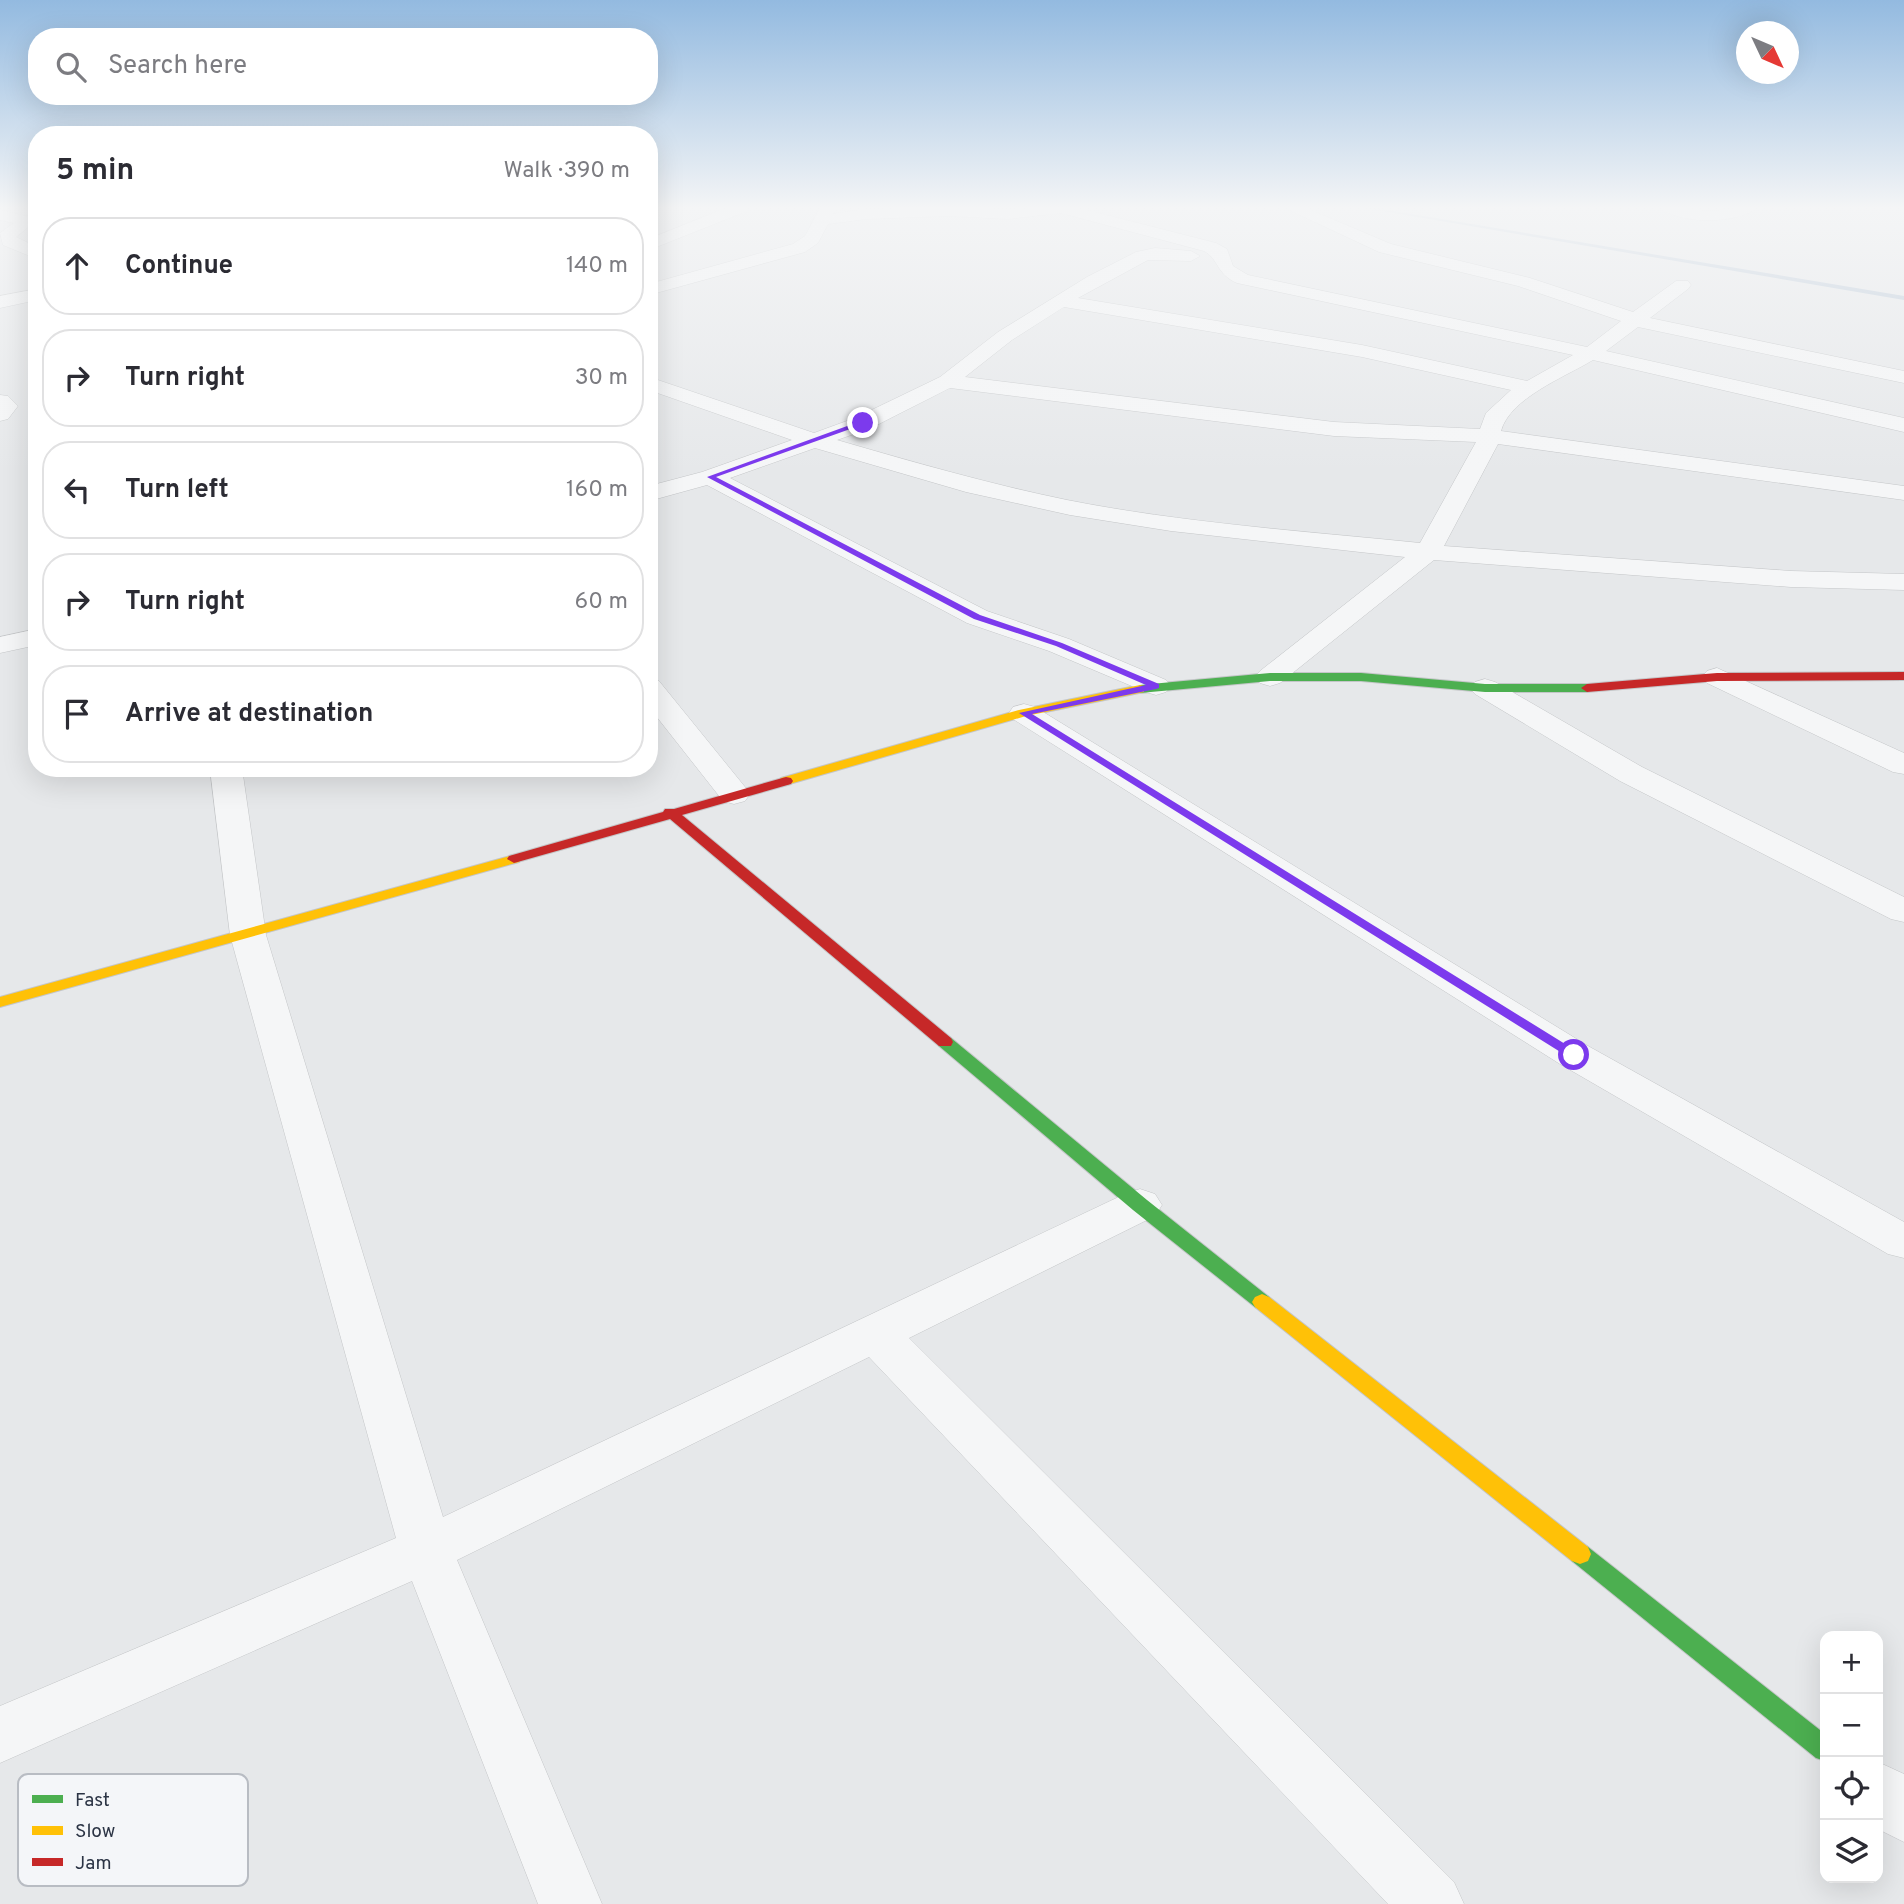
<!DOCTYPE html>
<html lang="en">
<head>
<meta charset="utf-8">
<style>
	:root { --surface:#fff; --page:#f7f7f7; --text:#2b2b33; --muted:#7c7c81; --line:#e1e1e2 }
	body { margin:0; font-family:Overpass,sans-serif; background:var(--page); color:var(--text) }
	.controls { position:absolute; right:21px; bottom:21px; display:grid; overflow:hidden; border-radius:14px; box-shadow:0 7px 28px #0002 }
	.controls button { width:63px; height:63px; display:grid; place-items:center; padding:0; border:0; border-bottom:2px solid var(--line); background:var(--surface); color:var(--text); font:35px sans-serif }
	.compass { position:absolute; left:1736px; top:21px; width:63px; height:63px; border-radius:50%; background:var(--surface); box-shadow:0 7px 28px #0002; rotate:134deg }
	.stop { position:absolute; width:21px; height:21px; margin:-16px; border:5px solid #7c3aed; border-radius:50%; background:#fff }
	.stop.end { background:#7c3aed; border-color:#fff; box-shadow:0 2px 7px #0008 }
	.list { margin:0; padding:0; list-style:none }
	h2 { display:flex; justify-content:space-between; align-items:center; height:91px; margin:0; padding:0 28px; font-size:30px }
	h2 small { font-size:23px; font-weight:400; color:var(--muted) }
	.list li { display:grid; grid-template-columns:46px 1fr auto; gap:21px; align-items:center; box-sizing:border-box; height:98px; margin:0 14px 14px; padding:0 14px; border:2px solid var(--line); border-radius:28px }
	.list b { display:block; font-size:26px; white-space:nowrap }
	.list em { font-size:23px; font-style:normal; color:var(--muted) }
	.icon { flex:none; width:38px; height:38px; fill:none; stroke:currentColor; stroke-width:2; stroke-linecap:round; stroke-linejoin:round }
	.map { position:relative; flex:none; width:1904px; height:1904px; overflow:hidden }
	.search { position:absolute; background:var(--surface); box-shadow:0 7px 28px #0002; left:28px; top:28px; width:630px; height:77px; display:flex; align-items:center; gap:18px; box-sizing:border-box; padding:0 24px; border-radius:28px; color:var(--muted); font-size:26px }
	.panel { position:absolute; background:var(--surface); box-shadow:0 7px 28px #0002; left:28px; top:126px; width:630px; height:651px; border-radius:28px }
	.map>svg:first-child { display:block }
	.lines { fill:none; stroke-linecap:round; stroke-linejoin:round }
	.stream { fill:#b4c4d5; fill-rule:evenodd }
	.street-casing { stroke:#c4c6c8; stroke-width:1 }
	.fast-casing { stroke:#c4c6c8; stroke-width:2 }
	.slow-casing { stroke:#c4c6c8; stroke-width:2 }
	.jam-casing { stroke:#c4c6c8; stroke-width:2 }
	.street { fill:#f5f6f7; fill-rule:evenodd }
	.fast { fill:#4caf50; fill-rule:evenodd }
	.slow { fill:#ffc107; fill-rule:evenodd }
	.jam { fill:#c62828; fill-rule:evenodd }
	.route { fill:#7c3aed }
	.key { fill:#f4f6f9; stroke:#b8bcc3; stroke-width:2 }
	.key-label { font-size:19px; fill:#2b3445 }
</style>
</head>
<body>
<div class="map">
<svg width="1904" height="1904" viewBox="0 0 1904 1904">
	<rect width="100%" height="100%" fill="#e6e8ea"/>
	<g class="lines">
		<path class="stream" d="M 1353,206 L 1363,206 L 1904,296 L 1904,300 Z"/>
		<defs>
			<path id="street" d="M 731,206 L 747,206 L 749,208 L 747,211 L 649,250 L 649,239 Z
				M 821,206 L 837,206 L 833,214 L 867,209 L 948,206 L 1008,209 L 1071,206 L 1216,243 L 1227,249 L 1233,266 L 1248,275 L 1587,347 L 1621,321 L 1518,286 L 1379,252 L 1285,208 L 1287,206 L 1301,206 L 1391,244 L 1530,278 L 1633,312 L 1676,281 L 1688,281 L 1691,285 L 1688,289 L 1650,318 L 1904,371 L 1904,383 L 1638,327 L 1606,351 L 1904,418 L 1904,432 L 1593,360 C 1565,377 1510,398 1501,431 L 1904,486 L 1904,500 L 1498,444 L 1444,546 L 1791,571 L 1904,574 L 1904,590 L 1791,587 L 1434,560 L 1280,683 L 1270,686 L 1260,683 L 1255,677 L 1260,671 L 1405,557 L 1171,531 L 1070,515 L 966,492 L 815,448 L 730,478 L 987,611 L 1069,639 L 1166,680 L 1171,686 L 1166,692 L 1156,695 L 1146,692 L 1049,651 L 967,623 L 707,485 L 649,501 L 649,486 L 702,472 L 792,440 L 649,390 L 649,377 L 814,433 L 855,418 L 940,377 L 998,332 L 1087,277 L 1136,252 L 1155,248 L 1191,251 L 1200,256 L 1191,261 L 1148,260 L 1078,298 L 1362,345 L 1527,381 L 1573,355 L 1237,283 C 1216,274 1219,259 1204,251 L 1061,213 L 1008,219 L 948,216 L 867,219 L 828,224 L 818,243 L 805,252 L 649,295 L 649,284 L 793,244 L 805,236 ZM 1064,307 L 1362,357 L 1511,390 L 1486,413 L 1480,429 L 1334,422 L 965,377 L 1012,340 ZM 950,388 L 1334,436 L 1476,442 L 1420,543 C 1303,531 1183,523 1067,500 C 989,484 913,462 837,440 L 871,428 Z
				M 1658,206 C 1675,205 1691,210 1709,211 C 1726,211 1742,205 1759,206 C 1741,225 1676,225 1658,206 Z
				M 0,210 L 34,218 L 36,221 L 16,237 L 37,247 L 37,259 L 3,245 L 0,233 L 14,223 L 0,220 Z
				M 37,289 L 37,300 L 0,308 L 0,296 Z
				M 0,395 L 8,396 L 18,406 L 8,419 L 0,421 Z
				M 37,629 L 37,645 L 0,653 L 0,637 Z
				M 1717,668 L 1904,753 L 1904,774 L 1893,772 L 1707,683 L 1702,677 L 1707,671 Z
				M 649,678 L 659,681 L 745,787 L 750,794 L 745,801 L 734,804 L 723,801 L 649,707 Z
				M 1485,679 L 1495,682 L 1642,767 L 1904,897 L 1904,922 L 1891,919 L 1620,781 L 1475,694 L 1470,688 L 1475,682 Z
				M 1024,704 L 1035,707 L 1588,1046 L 1904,1222 L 1904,1258 L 1888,1254 L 1560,1064 L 1013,719 L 1009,713 L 1013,707 Z
				M 210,768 L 242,768 L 266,935 L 443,1517 L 1125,1194 L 1140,1189 L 1155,1194 L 1162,1205 L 1155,1216 L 909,1338 L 1454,1882 L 1464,1904 L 1388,1904 L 869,1357 L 457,1560 L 602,1904 L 538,1904 L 412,1581 L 0,1763 L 0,1706 L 396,1538 L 230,935 Z
				M 1878,1762 L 1904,1774 L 1904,1842 L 1878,1829 Z"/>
			<path id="fast" d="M 1270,673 L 1361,673 L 1485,684 L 1587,684 L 1593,688 L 1587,692 L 1485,692 L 1361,681 L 1270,681 L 1140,693 L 1134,689 L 1140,685 Z
				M 945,1037 L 951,1038 L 1147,1200 L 1269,1297 L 1272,1302 L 1269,1307 L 1262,1310 L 1255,1307 L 1133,1210 L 939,1046 L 937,1042 Z
				M 1580,1544 L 1588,1547 L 1825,1734 L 1825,1761 L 1816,1758 L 1572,1561 L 1569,1554 L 1572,1547 Z"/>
			<path id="slow" d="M 1140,685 L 1144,686 L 1144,692 L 1026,716 L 786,785 L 779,781 L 781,778 L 1019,710 Z
				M 514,855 L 519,856 L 521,859 L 519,862 L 0,1007 L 0,997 Z
				M 1262,1294 L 1269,1297 L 1588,1547 L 1591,1554 L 1588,1561 L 1580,1564 L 1572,1561 L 1255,1307 L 1252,1302 L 1255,1297 Z"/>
			<path id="jam" d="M 1904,672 L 1904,680 L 1717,681 L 1587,692 L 1581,688 L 1587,684 L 1717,673 Z
				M 786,777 L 791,778 L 793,781 L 791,784 L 682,815 L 951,1038 L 953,1042 L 951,1046 L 939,1046 L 670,819 L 514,863 L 507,859 L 509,856 L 663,812 L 665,809 L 674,809 Z"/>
		</defs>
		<use href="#street" class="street-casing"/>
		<use href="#fast" class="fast-casing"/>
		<use href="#slow" class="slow-casing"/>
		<use href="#jam" class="jam-casing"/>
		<use href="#street" class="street"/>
		<use href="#fast" class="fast"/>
		<use href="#slow" class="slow"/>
		<use href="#jam" class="jam"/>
	</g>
	<linearGradient id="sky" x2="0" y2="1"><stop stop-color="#93bae0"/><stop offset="0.44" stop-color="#f4f5f6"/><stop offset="1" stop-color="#f4f5f6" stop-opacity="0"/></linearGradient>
	<rect width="1904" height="472" fill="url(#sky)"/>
	<path class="route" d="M 861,421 L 867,423 L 716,477 L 980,615 L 1062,643 L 1159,684 L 1159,688 L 1156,689 L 1032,714 L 1578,1052 L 1578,1058 L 1570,1058 L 1019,713 L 1146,685 L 1056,646 L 974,619 L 707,477 Z"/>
	<rect x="18" y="1774" width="230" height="112" rx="10" class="key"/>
	<rect x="32" y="1795" width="31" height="8" fill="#4caf50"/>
	<rect x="32" y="1826" width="31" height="9" fill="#ffc107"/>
	<rect x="32" y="1858" width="31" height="8" fill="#c62828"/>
	<g class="key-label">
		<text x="75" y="1806">Fast</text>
		<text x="75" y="1837">Slow</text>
		<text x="75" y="1869">Jam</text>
	</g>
</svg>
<div class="controls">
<button>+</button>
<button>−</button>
<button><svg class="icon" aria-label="locate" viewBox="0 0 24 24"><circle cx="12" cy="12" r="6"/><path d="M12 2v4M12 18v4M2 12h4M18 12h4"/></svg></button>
<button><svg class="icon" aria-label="layers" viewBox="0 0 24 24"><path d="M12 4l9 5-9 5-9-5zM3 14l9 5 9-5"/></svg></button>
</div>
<svg class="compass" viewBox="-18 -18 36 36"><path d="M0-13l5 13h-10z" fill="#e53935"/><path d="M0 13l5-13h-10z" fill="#7c7c81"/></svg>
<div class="stop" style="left:1574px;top:1055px"></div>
<div class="stop end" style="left:863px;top:423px"></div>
<div class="search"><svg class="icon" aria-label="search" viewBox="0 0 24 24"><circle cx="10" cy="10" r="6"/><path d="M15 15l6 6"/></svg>Search here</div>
<section class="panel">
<h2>5 min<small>Walk · 390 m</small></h2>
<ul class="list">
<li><svg class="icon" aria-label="ahead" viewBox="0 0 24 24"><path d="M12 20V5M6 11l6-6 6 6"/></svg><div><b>Continue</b></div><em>140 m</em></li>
<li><svg class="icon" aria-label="right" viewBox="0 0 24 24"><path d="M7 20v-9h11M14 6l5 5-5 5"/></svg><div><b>Turn right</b></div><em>30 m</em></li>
<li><svg class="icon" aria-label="left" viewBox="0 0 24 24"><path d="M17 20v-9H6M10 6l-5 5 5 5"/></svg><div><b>Turn left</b></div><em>160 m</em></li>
<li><svg class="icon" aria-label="right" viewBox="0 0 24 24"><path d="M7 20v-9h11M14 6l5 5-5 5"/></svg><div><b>Turn right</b></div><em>60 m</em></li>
<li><svg class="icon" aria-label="arrive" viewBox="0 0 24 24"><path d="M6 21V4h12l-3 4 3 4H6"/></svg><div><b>Arrive at destination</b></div></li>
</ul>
</section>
</div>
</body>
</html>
